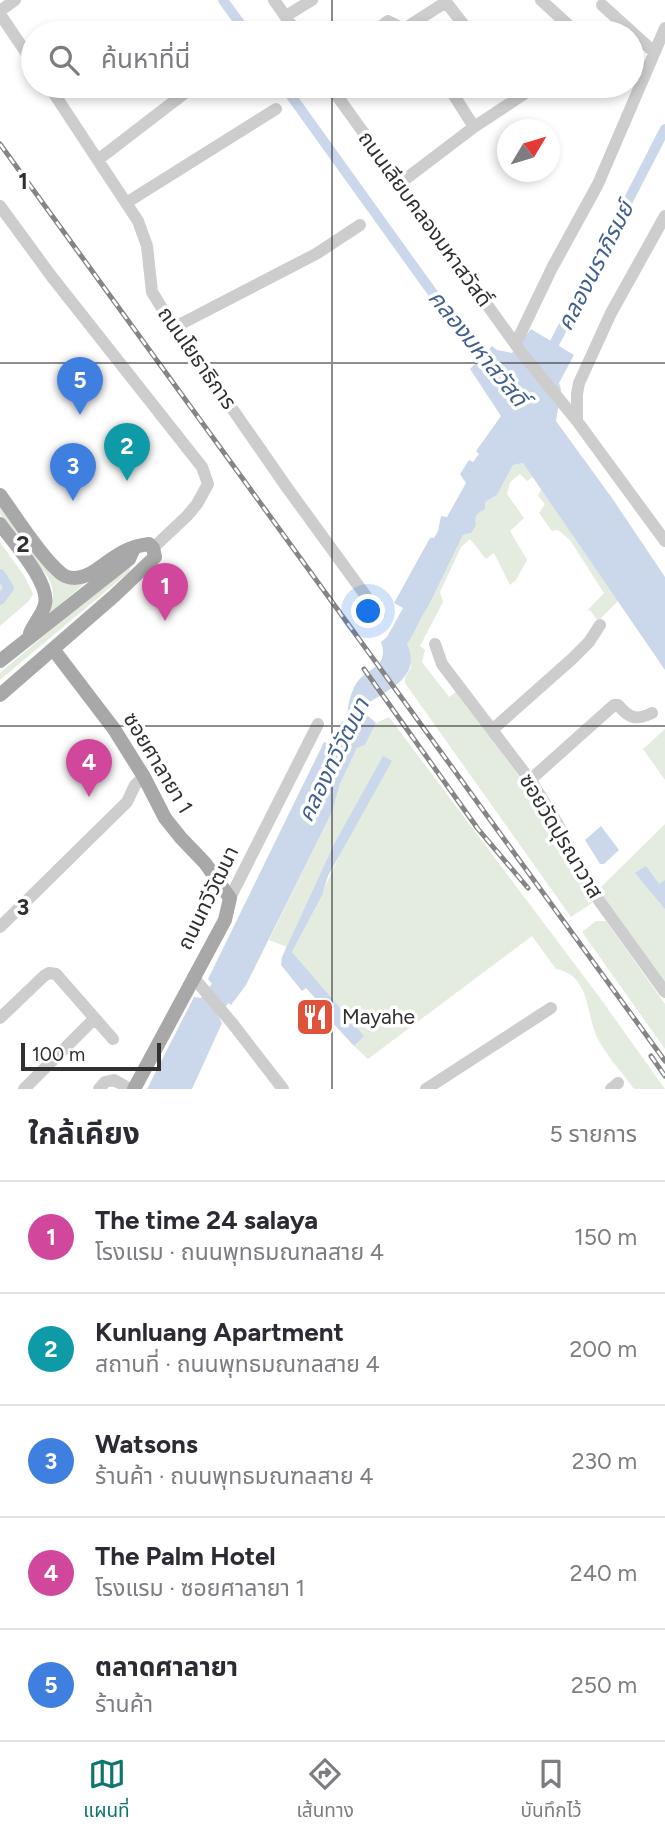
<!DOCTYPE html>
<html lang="th">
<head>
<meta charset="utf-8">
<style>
	:root { --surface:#fff; --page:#f7f7f7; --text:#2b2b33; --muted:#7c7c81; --line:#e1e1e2; --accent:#0f766e }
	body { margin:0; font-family:Figtree,"Noto Sans Thai",sans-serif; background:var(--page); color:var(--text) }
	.compass { position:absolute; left:497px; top:119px; width:63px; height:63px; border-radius:50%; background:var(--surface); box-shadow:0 4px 10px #0003; rotate:52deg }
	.scale { position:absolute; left:21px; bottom:18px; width:140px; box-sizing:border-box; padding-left:7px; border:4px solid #303030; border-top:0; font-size:19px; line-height:24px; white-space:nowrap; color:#303030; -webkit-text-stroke:5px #fff; paint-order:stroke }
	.you { position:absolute; left:369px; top:612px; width:24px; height:24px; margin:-18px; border:5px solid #fff; border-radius:50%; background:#1a73e8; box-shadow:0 0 0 10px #1a73e833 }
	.badge { display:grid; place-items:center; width:46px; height:46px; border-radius:50%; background:var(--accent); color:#fff; font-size:23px; font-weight:700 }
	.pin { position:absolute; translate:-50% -58px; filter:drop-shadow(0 2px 4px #0008) }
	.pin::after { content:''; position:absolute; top:37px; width:24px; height:21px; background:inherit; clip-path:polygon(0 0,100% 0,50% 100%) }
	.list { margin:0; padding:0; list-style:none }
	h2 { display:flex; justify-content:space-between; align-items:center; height:91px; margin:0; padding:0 28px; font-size:30px }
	h2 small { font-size:23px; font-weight:400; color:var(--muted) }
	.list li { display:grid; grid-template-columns:46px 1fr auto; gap:21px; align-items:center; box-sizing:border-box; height:112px; padding:0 28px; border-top:2px solid var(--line) }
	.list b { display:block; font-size:26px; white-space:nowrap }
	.list p { margin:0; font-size:23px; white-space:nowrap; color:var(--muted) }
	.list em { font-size:23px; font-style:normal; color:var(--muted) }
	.icon { flex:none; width:38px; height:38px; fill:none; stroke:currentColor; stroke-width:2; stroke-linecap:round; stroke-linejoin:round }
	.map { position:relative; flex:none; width:665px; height:1089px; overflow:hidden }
	.search { position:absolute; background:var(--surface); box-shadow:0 4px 10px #0003; left:21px; right:21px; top:21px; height:77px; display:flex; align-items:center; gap:18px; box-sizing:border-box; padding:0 24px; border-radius:38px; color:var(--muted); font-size:26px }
	.sheet { height:651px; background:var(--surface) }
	nav { display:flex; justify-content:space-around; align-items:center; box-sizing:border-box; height:98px; border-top:2px solid var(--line); background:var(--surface); font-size:19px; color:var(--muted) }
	nav a { display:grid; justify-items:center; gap:4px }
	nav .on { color:var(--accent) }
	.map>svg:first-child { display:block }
	.green { fill:#e3ecde }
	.water { fill:#cbd8eb }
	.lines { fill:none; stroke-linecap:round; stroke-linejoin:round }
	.canal { stroke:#cbd8eb; stroke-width:10 }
	.minor { stroke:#cdcdcd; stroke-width:12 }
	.major { stroke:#a8a8a8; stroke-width:14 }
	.rail-casing { stroke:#858585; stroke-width:5 }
	.rail { stroke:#fff; stroke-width:2.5; stroke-dasharray:8; stroke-linecap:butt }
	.grid { fill:none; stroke:#303030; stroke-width:2; stroke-opacity:0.55 }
	.labels { text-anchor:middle; stroke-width:7; stroke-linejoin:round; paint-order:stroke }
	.street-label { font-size:21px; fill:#303030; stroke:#fff }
	.poi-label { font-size:21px; fill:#303030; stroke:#fff; text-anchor:start }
	.water-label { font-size:23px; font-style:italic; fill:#415f8f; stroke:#fff }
	.grid-label { font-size:23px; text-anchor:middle; font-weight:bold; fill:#303030; stroke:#fff; stroke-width:7; stroke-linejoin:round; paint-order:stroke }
</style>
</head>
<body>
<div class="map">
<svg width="665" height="1089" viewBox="0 0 665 1089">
	<rect width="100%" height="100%" fill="#fff"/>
	<path class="green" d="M 523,463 L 533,477 L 527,481 L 520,474 L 510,482 L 507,494 L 524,518 L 510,531 L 527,560 L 516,580 L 510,585 L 494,553 L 486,559 L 470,539 L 461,547 L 440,592 L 443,602 L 420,646 L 425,650 L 422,662 L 449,697 L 457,691 L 523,782 L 558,836 L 592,903 L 571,917 L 405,683 L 405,678 L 411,667 L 407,644 C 416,632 419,619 428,607 L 463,535 L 471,533 L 477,513 L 485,502 L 497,495 L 513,465 Z
		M 541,489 L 618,601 L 598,621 L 590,610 L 587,611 L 604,593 L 570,540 L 558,530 L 552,531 L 539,513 L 545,504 L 538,496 Z
		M 0,505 L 50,573 C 63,585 73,586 89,580 L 45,617 C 54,602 56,593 48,577 L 0,514 Z
		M 0,542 L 25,577 L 33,594 L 29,601 L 0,626 Z
		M 126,566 L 130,567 L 130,571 L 0,680 L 0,673 Z
		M 389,717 L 600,998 L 665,1089 L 634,1089 C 623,1073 603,1052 596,1035 C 586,1010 589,975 556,969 L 532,936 L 368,1059 L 354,1046 L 363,1036 L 292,952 C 326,888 355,822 384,756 L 334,844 L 287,947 L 269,940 L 332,812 L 340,784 L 357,748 L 365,745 L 376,723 Z
		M 665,729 L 665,780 L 643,749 Z
		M 665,824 L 665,986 L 598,890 Z
		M 596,921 L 606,921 L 665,1004 L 665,1049 L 582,932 Z"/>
	<path class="water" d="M 531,329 L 574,355 L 559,383 L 561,390 L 556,421 L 612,498 L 665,577 L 665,670 L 523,463 L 513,465 L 497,495 L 485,502 L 485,509 C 477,513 474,516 476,525 L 471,533 L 463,535 L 428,607 C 419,619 416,632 407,644 C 422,677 390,688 367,704 L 367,715 L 376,723 L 365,745 L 357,748 L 340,784 L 332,812 L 246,985 L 231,1005 L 228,1003 L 219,1017 L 222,1023 L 192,1089 L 147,1089 L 194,997 L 201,998 L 212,984 L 208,979 L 324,742 L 331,744 L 342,721 L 345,722 C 348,712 348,701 353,690 C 362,666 391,671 381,642 L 387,637 L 403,608 L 394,603 L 430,538 L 434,538 L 438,531 L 441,516 L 447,517 L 466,483 L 460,474 L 469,460 L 473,462 L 479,454 L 476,451 L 501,416 L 470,369 L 492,346 L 497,350 L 512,353 Z
		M 383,756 L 392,761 L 328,876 L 322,895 L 292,952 L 364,1036 L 354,1046 L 331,1021 L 333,1018 L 306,988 L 302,991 L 281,965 L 282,957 L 334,844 Z
		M 601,826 L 619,850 L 604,864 L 600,864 L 585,840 Z
		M 646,866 L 659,884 L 665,880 L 665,909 L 635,873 Z"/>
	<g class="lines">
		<path class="canal" d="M 223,0 L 247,33
			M 284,86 L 437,299 L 491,363
			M 550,352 L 665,129
			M 0,574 L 9,588 L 0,600"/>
		<path class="minor" d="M 274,0 L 297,33
			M 541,0 L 577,33
			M 602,5 L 654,52
			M 0,11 L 15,0
			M 0,14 L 33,63
			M 286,16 L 312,0
			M 372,33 L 388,21 L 404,29 L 446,2 L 470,33
			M 49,86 L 138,221 L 147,246 L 152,292 L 160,305 L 288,489 L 379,614
			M 330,86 L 521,352 L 577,421 L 665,541
			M 448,86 L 474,127
			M 506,86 L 515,100
			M 99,159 L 194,86
			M 399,184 L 474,127 L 536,86
			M 126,203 L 276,109
			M 0,206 L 52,277 L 202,467 L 208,484 L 197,504 L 187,516 L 153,548
			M 175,327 L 316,254 L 360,225
			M 516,343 L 552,268 L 598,184 L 665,28
			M 577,421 L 577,394 L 579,383 L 611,313 L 665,216
			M 435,644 L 442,664 L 533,784 L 557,823 L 590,888 L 665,992
			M 492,730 L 572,659 L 589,642 L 600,625
			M 530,780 L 614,705 L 618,705 C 629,718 636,721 652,713
			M 230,898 L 318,724
			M 0,927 L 127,802 L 135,785 L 144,777
			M 193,977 L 232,1023 L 283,1089
			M 0,1018 L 44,976 L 49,973 L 56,974 L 113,1039
			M 24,1089 L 94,1019
			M 99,1089 L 105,1082 L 114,1080 L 130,1089
			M 426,1089 L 551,1008
			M 611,1089 L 618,1083"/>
		<path class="major" d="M 0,495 C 14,514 47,566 65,576 C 76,581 87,576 96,570 C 115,557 125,547 149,544 L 153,548 L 155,557 L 114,596 L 0,695
			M 0,524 C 13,542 50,582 45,604 C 43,614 34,623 30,633
			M 53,649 L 114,729 L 144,777 L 165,818 L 181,838 L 205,863 L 230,898 L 225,920 L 134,1089
			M 0,661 L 129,559 L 134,548"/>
		<defs>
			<path id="rail" d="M 0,144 L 665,1061
				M 364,669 L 478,829 L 528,888
				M 651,1056 L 665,1076"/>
		</defs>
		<use href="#rail" class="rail-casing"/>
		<use href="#rail" class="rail"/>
	</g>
	<path class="grid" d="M 332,0 L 332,33M 332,86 L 332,1089M 0,363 L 665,363M 0,726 L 665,726"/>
	<defs>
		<symbol id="restaurant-square" viewBox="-11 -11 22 22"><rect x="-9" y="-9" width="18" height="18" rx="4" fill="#de533a" stroke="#fff"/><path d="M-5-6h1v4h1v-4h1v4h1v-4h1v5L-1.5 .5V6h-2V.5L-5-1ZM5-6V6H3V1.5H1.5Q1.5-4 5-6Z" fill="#fff"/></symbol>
	</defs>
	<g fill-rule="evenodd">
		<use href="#restaurant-square" x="293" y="995" width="44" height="44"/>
	</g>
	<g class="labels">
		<g class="street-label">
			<text transform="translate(425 219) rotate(54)" y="7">ถนนเลียบคลองมหาสวัสดิ์</text>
			<text transform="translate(197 358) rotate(55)" y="7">ถนนโยธาธิการ</text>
			<text transform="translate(158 763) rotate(59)" y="7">ซอยศาลายา 1</text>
			<text transform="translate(561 836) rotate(59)" y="7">ซอยวัดปุรณาวาส</text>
			<text transform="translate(208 898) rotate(-64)" y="7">ถนนทวีวัฒนา</text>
		</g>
		<g class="poi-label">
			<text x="342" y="1024">Mayahe</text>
		</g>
		<g class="water-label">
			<text transform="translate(595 266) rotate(-63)" y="8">คลองนราภิรมย์</text>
			<text transform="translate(478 348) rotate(51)" y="8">คลองมหาสวัสดิ์</text>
			<text transform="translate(333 760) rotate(-64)" y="8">คลองทวีวัฒนา</text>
		</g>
	</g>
	<g class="grid-label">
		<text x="23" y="189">1</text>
		<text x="23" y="552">2</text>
		<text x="23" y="915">3</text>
	</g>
</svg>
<svg class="compass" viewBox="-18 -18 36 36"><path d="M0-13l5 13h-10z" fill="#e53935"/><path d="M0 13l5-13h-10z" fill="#7c7c81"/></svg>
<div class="scale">100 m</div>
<div class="you"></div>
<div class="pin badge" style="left:165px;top:621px;background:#d1479c">1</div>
<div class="pin badge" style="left:127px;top:481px;background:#0f9aa8">2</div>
<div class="pin badge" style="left:73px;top:501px;background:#3f7fe0">3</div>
<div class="pin badge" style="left:89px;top:797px;background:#d1479c">4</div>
<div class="pin badge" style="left:80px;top:415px;background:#3f7fe0">5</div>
<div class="search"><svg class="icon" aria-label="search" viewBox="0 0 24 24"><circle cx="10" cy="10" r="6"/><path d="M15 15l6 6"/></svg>ค้นหาที่นี่</div>
</div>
<section class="sheet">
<h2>ใกล้เคียง<small>5 รายการ</small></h2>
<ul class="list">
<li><span class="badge" style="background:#d1479c">1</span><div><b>The time 24 salaya</b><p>โรงแรม · ถนนพุทธมณฑลสาย 4</p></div><em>150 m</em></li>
<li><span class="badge" style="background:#0f9aa8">2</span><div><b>Kunluang Apartment</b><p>สถานที่ · ถนนพุทธมณฑลสาย 4</p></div><em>200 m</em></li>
<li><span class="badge" style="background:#3f7fe0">3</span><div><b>Watsons</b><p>ร้านค้า · ถนนพุทธมณฑลสาย 4</p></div><em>230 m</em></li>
<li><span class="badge" style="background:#d1479c">4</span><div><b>The Palm Hotel</b><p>โรงแรม · ซอยศาลายา 1</p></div><em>240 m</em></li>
<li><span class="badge" style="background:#3f7fe0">5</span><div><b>ตลาดศาลายา</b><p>ร้านค้า</p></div><em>250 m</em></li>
</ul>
</section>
<nav>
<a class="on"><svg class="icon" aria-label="map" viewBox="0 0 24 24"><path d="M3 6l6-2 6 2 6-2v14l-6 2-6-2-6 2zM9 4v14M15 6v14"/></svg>แผนที่</a>
<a><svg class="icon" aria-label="directions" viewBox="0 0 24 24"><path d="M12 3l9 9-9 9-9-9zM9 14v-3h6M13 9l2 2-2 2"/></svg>เส้นทาง</a>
<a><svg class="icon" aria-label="saved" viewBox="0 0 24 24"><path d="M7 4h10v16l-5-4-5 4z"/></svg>บันทึกไว้</a>
</nav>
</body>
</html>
